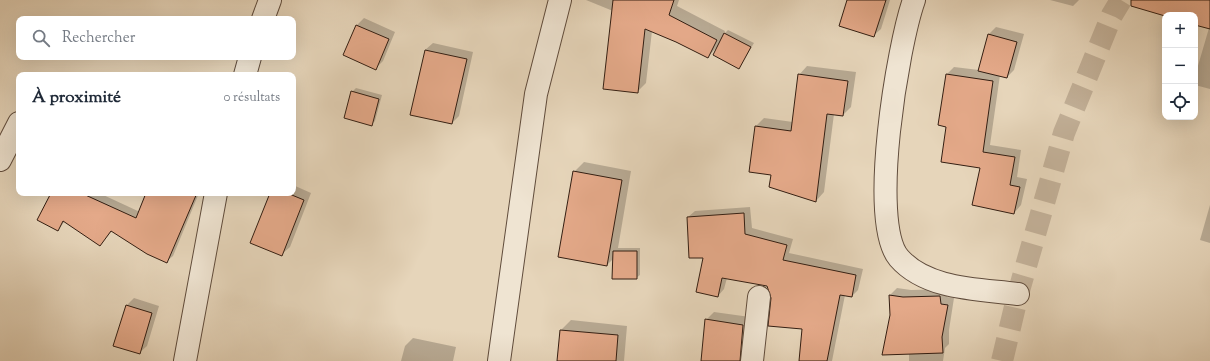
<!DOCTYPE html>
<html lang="fr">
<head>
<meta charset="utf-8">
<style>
	:root { --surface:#fff; --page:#f2f2f3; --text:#1f2937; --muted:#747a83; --line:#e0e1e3 }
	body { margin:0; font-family:"Sorts Mill Goudy",serif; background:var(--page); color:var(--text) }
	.controls { position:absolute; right:12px; top:12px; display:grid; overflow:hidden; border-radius:8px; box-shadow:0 4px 16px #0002 }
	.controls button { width:36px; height:36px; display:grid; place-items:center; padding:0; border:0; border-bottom:1px solid var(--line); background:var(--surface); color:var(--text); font:20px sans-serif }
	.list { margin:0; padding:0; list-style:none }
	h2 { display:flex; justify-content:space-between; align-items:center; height:52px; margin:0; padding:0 16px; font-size:17px }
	h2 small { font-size:13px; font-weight:400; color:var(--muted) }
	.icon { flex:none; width:22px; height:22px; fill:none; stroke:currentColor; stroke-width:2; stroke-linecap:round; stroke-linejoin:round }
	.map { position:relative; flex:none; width:1210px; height:361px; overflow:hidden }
	.search { position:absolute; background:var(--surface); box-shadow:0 4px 16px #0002; left:16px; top:16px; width:280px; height:44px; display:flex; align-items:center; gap:10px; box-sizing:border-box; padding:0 14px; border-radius:8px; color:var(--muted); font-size:15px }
	.panel { position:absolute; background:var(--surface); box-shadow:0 4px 16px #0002; left:16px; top:72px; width:280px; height:124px; border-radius:8px }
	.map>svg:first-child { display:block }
	.shadow { fill:#0003 }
	.building { fill:#e4a989; stroke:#331e12 }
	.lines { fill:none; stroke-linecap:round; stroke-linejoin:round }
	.street-tunnel { stroke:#c2b098; stroke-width:22; stroke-dasharray:22 11; stroke-linecap:butt }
	.street-casing { stroke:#604c3c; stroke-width:24 }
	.street { stroke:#efe4d2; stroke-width:22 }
</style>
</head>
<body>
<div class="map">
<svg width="1210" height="361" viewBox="0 0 1210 361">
	<rect width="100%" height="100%" fill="#e6d5ba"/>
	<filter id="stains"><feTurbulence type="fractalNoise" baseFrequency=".005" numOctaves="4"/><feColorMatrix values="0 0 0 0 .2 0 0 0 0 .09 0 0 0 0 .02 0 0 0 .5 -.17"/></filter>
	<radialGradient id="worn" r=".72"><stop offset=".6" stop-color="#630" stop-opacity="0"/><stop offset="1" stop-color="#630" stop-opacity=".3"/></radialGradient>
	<path class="shadow" d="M 586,0 L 679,0 L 677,6 L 725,31 L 723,35 L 728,30 L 754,43 L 739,68 L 717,47 L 708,57 L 652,31 L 646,83 L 637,92 L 613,11 Z
		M 848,0 L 890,0 L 881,29 L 873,36 Z
		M 1050,0 L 1079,0 L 1073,6 Z
		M 1187,0 L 1210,0 L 1210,89 L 1195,85 L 1195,76 L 1209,28 L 1195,24 L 1195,15 Z
		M 364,18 L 395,32 L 383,61 L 375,69 L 344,55 L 357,25 Z
		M 996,27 L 1024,34 L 1014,70 L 1007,77 L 1000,75 L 990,145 L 1021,150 L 1017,177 L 1027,179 L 1021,205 L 1014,213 L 981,167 L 947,126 L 947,74 L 954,67 L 979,70 L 988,35 Z
		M 433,43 L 473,52 L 459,116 L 452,123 L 411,114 L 425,50 Z
		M 807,66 L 856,72 L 851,107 L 843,115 L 834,114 L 824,192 L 816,201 L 772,174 L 756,126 L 764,118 L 793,122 L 799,75 Z
		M 356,88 L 382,95 L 375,121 L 371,125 L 352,92 Z
		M 584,162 L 631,171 L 618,248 L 640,248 L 640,275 L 636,278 L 614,258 L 607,265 L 574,172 Z
		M 293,185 L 311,193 L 290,247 L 282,254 L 271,193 L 293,193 Z
		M 49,193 L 99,193 L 140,212 L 148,193 L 199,193 L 173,256 L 167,261 L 112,231 L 100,245 L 65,221 L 58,230 L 51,194 Z
		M 1210,205 L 1210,243 L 1200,240 Z
		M 750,207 L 752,228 L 793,239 L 789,253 L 863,269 L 858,290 L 852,296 L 845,295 L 832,361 L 800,361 L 803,328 L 768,285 L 727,278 L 724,289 L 718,296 L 705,257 L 688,217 L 695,211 Z
		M 897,288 L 911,290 L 947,289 L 947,297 L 954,298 L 949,330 L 949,344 L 945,348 L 943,361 L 909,361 L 909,353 L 891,315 L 890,295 Z
		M 134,298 L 159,306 L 147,346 L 139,353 L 126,306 Z
		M 714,312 L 750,317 L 750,361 L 702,361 L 706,320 Z
		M 571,320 L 627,326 L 624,361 L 558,361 L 561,330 Z
		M 413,338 L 456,347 L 453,361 L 401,361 L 405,346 Z"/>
	<path class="building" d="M 613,0 L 674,0 L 669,15 L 717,40 L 708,58 L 676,42 L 645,29 L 638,93 L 603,89 Z
		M 847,0 L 886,0 L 874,37 L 839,26 Z
		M 1131,0 L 1210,0 L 1210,29 L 1195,25 L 1195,15 L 1165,16 L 1131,6 Z
		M 356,25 L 389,39 L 376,70 L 343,55 Z
		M 724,33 L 751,47 L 739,69 L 713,55 Z
		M 988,34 L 1017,42 L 1007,78 L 978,71 Z
		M 425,50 L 467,59 L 452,124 L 410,115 Z
		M 798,74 L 848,81 L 843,116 L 827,114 L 816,202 L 769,187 L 771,175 L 749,172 L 755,126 L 791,131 Z
		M 946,74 L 993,81 L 983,152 L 1015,157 L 1010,185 L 1020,187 L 1014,214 L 972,205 L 980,168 L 941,162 L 946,127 L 938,125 Z
		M 351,91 L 379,99 L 372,126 L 344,118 Z
		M 573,171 L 622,180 L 607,266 L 558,257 Z
		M 51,193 L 81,193 L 136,218 L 146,193 L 197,193 L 167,263 L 147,254 L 111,231 L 100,246 L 63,221 L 58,231 L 37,220 Z
		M 270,193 L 287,193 L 304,200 L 282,256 L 250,243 Z
		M 744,213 L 745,234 L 787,245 L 783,260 L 856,275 L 852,297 L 840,295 L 827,361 L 799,361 L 802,329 L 768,326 L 771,298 L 767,286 L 722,278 L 718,297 L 696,292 L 703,258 L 689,258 L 687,217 Z
		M 613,251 L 637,251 L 637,279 L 612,279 Z
		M 889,295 L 903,297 L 940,296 L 941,304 L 948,305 L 942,337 L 943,353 L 882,355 L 890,315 Z
		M 126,305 L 152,313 L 140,354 L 113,346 Z
		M 705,319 L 743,325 L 740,361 L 701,361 Z
		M 560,330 L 618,335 L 616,361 L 557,361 Z"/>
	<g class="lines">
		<path class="street-tunnel" d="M 1002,361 L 1018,294 L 1064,133 L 1112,15 L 1121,0"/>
		<defs>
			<path id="street" d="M 914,0 C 898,45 868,222 899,258 C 927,290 980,289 1018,294
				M 263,19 L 270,0
				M 245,75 L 250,57
				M 0,160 L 19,123
				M 185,361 L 216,193
				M 499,361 L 536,94 L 560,0
				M 752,361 L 759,297"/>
		</defs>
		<use href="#street" class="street-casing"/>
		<use href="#street" class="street"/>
	</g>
	<rect width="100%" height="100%" filter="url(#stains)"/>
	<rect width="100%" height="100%" fill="url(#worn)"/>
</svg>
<div class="controls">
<button>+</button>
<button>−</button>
<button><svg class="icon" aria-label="locate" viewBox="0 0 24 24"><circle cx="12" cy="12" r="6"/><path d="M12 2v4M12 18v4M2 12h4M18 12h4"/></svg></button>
</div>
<div class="search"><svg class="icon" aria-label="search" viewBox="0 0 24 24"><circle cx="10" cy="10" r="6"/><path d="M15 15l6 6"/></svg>Rechercher</div>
<section class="panel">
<h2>À proximité<small>0 résultats</small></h2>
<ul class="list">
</ul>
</section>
</div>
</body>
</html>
